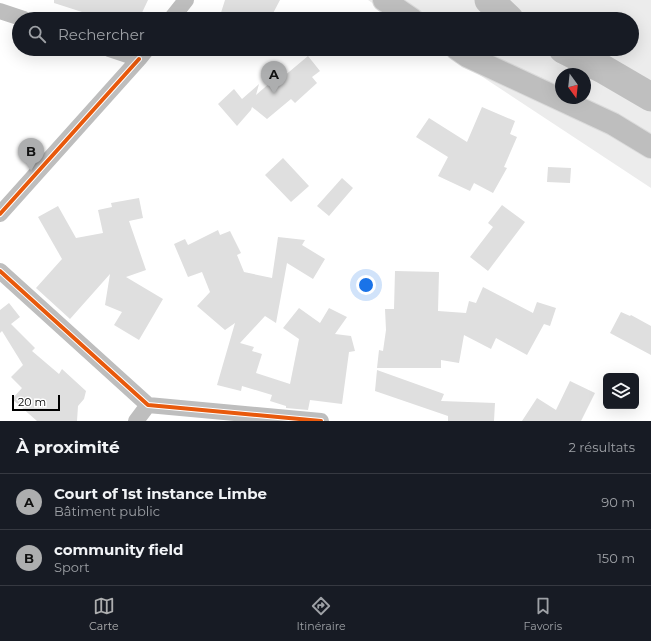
<!DOCTYPE html>
<html lang="fr">
<head>
<meta charset="utf-8">
<style>
	:root { --surface:#171b24; --page:#20242c; --text:#f1f3f6; --muted:#9ea1a6; --line:#363941; --accent:#adaeaf }
	body { margin:0; font-family:Montserrat,sans-serif; background:var(--page); color:var(--text) }
	.controls { position:absolute; right:12px; bottom:12px; display:grid; overflow:hidden; border-radius:6px; box-shadow:0 4px 16px #0002 }
	.controls button { width:36px; height:36px; display:grid; place-items:center; padding:0; border:0; border-bottom:1px solid var(--line); background:var(--surface); color:var(--text); font:20px sans-serif }
	.compass { position:absolute; left:555px; top:68px; width:36px; height:36px; border-radius:50%; background:var(--surface); box-shadow:0 4px 16px #0002; rotate:165deg }
	.scale { position:absolute; left:12px; bottom:10px; width:48px; box-sizing:border-box; padding-left:4px; border:2px solid #000; border-top:0; font-size:11px; line-height:14px; white-space:nowrap; color:#000; -webkit-text-stroke:3px #fff; paint-order:stroke }
	.you { position:absolute; left:366px; top:285px; width:14px; height:14px; margin:-10px; border:3px solid #fff; border-radius:50%; background:#1a73e8; box-shadow:0 0 0 6px #1a73e833 }
	.badge { display:grid; place-items:center; width:26px; height:26px; border-radius:50%; background:var(--accent); color:#111; font-size:13px; font-weight:700 }
	.pin { position:absolute; translate:-50% -33px; filter:drop-shadow(0 1px 2px #0008) }
	.pin::after { content:''; position:absolute; top:21px; width:14px; height:12px; background:inherit; clip-path:polygon(0 0,100% 0,50% 100%) }
	.list { margin:0; padding:0; list-style:none }
	h2 { display:flex; justify-content:space-between; align-items:center; height:52px; margin:0; padding:0 16px; font-size:17px }
	h2 small { font-size:13px; font-weight:400; color:var(--muted) }
	.list li { display:grid; grid-template-columns:26px 1fr auto; gap:12px; align-items:center; box-sizing:border-box; height:56px; padding:0 16px; border-top:1px solid var(--line) }
	.list b { display:block; font-size:15px; white-space:nowrap }
	.list p { margin:0; font-size:13px; white-space:nowrap; color:var(--muted) }
	.list em { font-size:13px; font-style:normal; color:var(--muted) }
	.icon { flex:none; width:22px; height:22px; fill:none; stroke:currentColor; stroke-width:2; stroke-linecap:round; stroke-linejoin:round }
	.map { position:relative; flex:none; width:651px; height:421px; overflow:hidden }
	.search { position:absolute; background:var(--surface); box-shadow:0 4px 16px #0002; left:12px; right:12px; top:12px; height:44px; display:flex; align-items:center; gap:10px; box-sizing:border-box; padding:0 14px; border-radius:22px; color:var(--muted); font-size:15px }
	.sheet { height:164px; background:var(--surface) }
	nav { display:flex; justify-content:space-around; align-items:center; box-sizing:border-box; height:56px; border-top:1px solid var(--line); background:var(--surface); font-size:11px; color:var(--muted) }
	nav a { display:grid; justify-items:center; gap:2px }
	nav .on { color:var(--accent) }
	.map>svg:first-child { display:block }
	.green { fill:#ececec; fill-rule:evenodd }
	.lines { fill:none; stroke-linecap:round; stroke-linejoin:round }
	.river { stroke:#bfbfbf; stroke-width:29 }
	.building { fill:#dfdfdf }
	.highway-casing { stroke:#dbdbdb; stroke-width:24 }
	.minor { stroke:#bebebe; stroke-width:16 }
	.highway { stroke:#bebebe; stroke-width:22 }
	.cycleway-casing { stroke:#fff; stroke-width:6 }
	.cycleway { stroke:#e8590c; stroke-width:4 }
</style>
</head>
<body>
<div class="map">
<svg width="651" height="421" viewBox="0 0 651 421">
	<rect width="100%" height="100%" fill="#fff"/>
	<path class="green" d="M 368,0 L 651,0 L 651,188 L 440,49 L 632,49 L 632,19 L 396,19 ZM 561,74 L 585,74 L 585,98 L 561,98 Z"/>
	<g class="lines">
		<path class="river" d="M 489,0 L 509,19
			M 563,49 L 603,69 L 651,97"/>
	</g>
	<path class="building" d="M 54,0 L 148,0 L 139,19 L 132,19 L 116,12 L 114,19 L 104,19 L 54,3 Z
		M 225,0 L 280,0 L 270,19 L 219,19 Z
		M 308,56 L 320,71 L 312,77 L 317,83 L 295,103 L 291,99 L 267,119 L 252,107 L 251,110 L 237,126 L 218,104 L 234,89 L 242,99 L 259,84 L 256,95 L 280,74 L 283,77 Z
		M 482,107 L 515,121 L 510,134 L 517,137 L 504,167 L 507,168 L 493,193 L 474,183 L 470,191 L 438,176 L 448,157 L 416,137 L 429,118 L 467,142 Z
		M 283,158 L 309,186 L 291,202 L 265,175 Z
		M 548,167 L 571,168 L 570,183 L 547,182 Z
		M 342,178 L 353,188 L 329,216 L 317,206 Z
		M 139,198 L 143,218 L 129,221 L 146,270 L 126,277 L 163,299 L 139,340 L 114,325 L 122,312 L 105,305 L 110,274 L 70,319 L 36,288 L 62,259 L 38,217 L 58,206 L 76,238 L 103,233 L 98,210 L 112,207 L 111,203 Z
		M 502,205 L 525,222 L 488,271 L 470,257 L 493,227 L 488,223 Z
		M 218,230 L 220,235 L 230,231 L 241,253 L 237,255 L 244,272 L 272,278 L 278,237 L 305,240 L 302,245 L 325,259 L 313,279 L 287,263 L 276,323 L 265,316 L 240,343 L 254,347 L 252,351 L 262,354 L 256,373 L 290,384 L 299,339 L 283,328 L 299,308 L 320,323 L 329,308 L 347,317 L 335,334 L 351,336 L 355,351 L 349,352 L 342,404 L 310,400 L 308,410 L 286,408 L 286,406 L 270,401 L 272,395 L 242,386 L 241,391 L 217,385 L 235,323 L 225,330 L 197,306 L 210,292 L 202,272 L 188,277 L 174,244 L 185,239 L 188,245 Z
		M 395,271 L 439,272 L 438,311 L 466,313 L 469,301 L 476,303 L 483,287 L 533,313 L 537,302 L 556,308 L 550,326 L 544,324 L 527,355 L 496,338 L 491,349 L 464,335 L 459,363 L 441,360 L 441,368 L 377,368 L 379,350 L 383,351 L 386,330 L 385,309 L 394,309 Z
		M 9,303 L 20,317 L 11,324 L 35,348 L 32,351 L 59,374 L 62,369 L 86,391 L 84,399 L 78,406 L 77,421 L 37,421 L 12,399 L 22,388 L 11,377 L 23,365 L 2,331 L 0,333 L 0,310 Z
		M 621,312 L 630,316 L 631,315 L 651,326 L 651,355 L 610,333 Z
		M 377,370 L 444,394 L 441,401 L 495,403 L 494,421 L 448,421 L 448,416 L 375,391 Z
		M 570,381 L 595,393 L 581,421 L 522,421 L 537,398 L 556,410 Z"/>
	<g class="lines">
		<defs>
			<path id="highway" d="M 384,0 L 412,19
				M 457,49 L 467,56 L 613,124 L 651,147"/>
		</defs>
		<use href="#highway" class="highway-casing"/>
		<path class="minor" d="M 0,11 L 24,19
			M 171,19 L 186,0
			M 109,49 L 139,59 L 147,49
			M 0,214 L 139,59
			M 0,271 L 148,405 L 321,421
			M 136,421 L 148,405"/>
		<use href="#highway" class="highway"/>
		<defs>
			<path id="cycleway" d="M 0,214 L 139,59
				M 0,271 L 148,405 L 321,421"/>
		</defs>
		<use href="#cycleway" class="cycleway-casing"/>
		<use href="#cycleway" class="cycleway"/>
	</g>
</svg>
<div class="controls">
<button><svg class="icon" aria-label="layers" viewBox="0 0 24 24"><path d="M12 4l9 5-9 5-9-5zM3 14l9 5 9-5"/></svg></button>
</div>
<svg class="compass" viewBox="-18 -18 36 36"><path d="M0-13l5 13h-10z" fill="#e53935"/><path d="M0 13l5-13h-10z" fill="#9ea1a6"/></svg>
<div class="scale">20 m</div>
<div class="you"></div>
<div class="pin badge" style="left:274px;top:94px">A</div>
<div class="pin badge" style="left:31px;top:171px">B</div>
<div class="search"><svg class="icon" aria-label="search" viewBox="0 0 24 24"><circle cx="10" cy="10" r="6"/><path d="M15 15l6 6"/></svg>Rechercher</div>
</div>
<section class="sheet">
<h2>À proximité<small>2 résultats</small></h2>
<ul class="list">
<li><span class="badge">A</span><div><b>Court of 1st instance Limbe</b><p>Bâtiment public</p></div><em>90 m</em></li>
<li><span class="badge">B</span><div><b>community field</b><p>Sport</p></div><em>150 m</em></li>
</ul>
</section>
<nav>
<a class="on"><svg class="icon" aria-label="map" viewBox="0 0 24 24"><path d="M3 6l6-2 6 2 6-2v14l-6 2-6-2-6 2zM9 4v14M15 6v14"/></svg>Carte</a>
<a><svg class="icon" aria-label="directions" viewBox="0 0 24 24"><path d="M12 3l9 9-9 9-9-9zM9 14v-3h6M13 9l2 2-2 2"/></svg>Itinéraire</a>
<a><svg class="icon" aria-label="saved" viewBox="0 0 24 24"><path d="M7 4h10v16l-5-4-5 4z"/></svg>Favoris</a>
</nav>
</body>
</html>
